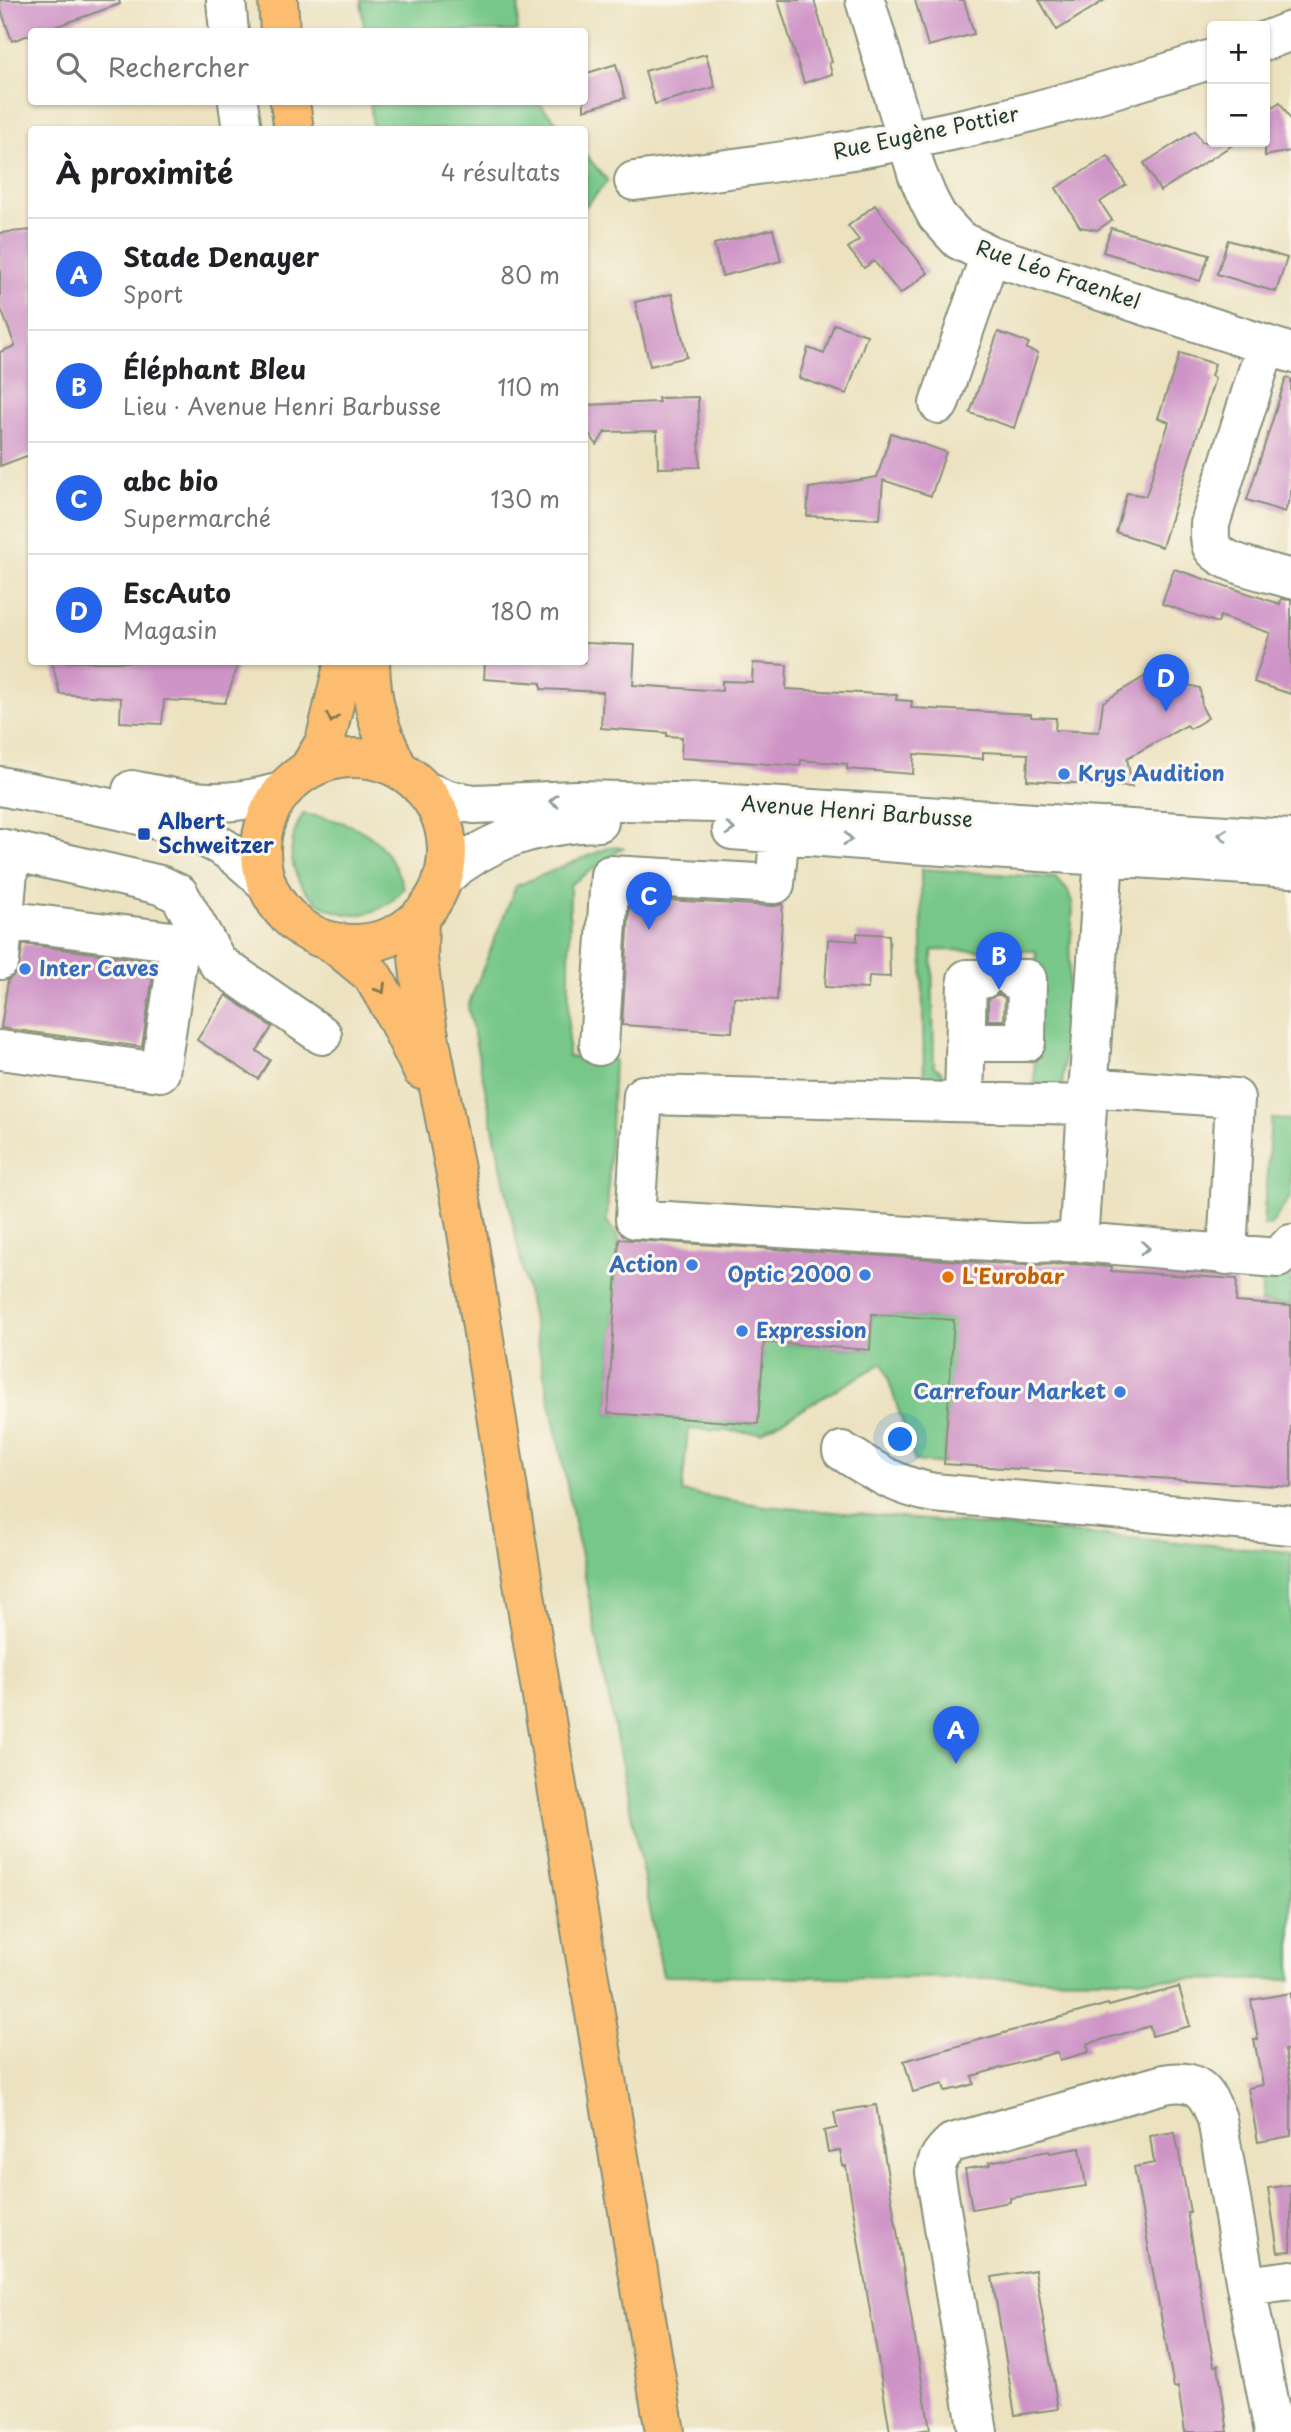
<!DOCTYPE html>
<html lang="fr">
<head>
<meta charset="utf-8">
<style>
	:root { --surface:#fff; --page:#f6f6f6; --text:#202124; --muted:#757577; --line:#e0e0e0; --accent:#2563eb }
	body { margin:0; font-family:"Playpen Sans",sans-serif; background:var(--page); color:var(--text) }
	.controls { position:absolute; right:21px; top:21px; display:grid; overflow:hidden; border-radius:7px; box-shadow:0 2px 5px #0004 }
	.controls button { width:63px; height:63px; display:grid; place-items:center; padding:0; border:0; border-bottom:2px solid var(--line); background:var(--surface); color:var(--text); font:35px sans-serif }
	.you { position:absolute; left:901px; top:1440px; width:24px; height:24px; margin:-18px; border:5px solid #fff; border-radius:50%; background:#1a73e8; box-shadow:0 0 0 10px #1a73e833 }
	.badge { display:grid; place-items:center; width:46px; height:46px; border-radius:50%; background:var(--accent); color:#fff; font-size:23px; font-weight:700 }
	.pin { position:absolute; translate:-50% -58px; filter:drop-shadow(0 2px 4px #0008) }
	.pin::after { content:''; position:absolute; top:37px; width:24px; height:21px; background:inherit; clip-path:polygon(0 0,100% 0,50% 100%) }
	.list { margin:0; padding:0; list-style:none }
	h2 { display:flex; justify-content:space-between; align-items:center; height:91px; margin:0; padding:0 28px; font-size:30px }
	h2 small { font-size:23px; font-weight:400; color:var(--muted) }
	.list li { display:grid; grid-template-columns:46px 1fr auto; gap:21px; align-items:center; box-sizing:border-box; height:112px; padding:0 28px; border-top:2px solid var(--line) }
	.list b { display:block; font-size:26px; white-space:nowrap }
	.list p { margin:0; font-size:23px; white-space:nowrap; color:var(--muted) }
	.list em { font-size:23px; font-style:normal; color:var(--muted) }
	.icon { flex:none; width:38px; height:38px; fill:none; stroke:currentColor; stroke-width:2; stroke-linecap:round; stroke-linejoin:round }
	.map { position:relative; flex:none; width:1291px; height:2432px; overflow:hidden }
	.search { position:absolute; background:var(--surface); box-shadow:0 2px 5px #0004; left:28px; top:28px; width:560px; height:77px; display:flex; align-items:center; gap:18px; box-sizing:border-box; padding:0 24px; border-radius:7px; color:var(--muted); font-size:26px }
	.panel { position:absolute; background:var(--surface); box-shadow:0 2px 5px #0004; left:28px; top:126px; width:560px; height:539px; border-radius:7px }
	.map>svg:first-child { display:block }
	.green { fill:#77c788; stroke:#4b825e; stroke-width:2 }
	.building { fill:#cf94c7 }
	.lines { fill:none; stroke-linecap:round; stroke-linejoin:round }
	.minor-casing { stroke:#86907a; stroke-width:42 }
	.major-casing { stroke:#86907a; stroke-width:42 }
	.minor { stroke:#fff; stroke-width:38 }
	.major { stroke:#fcbd6f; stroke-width:38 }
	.oneway { stroke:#82774f }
	.oneway2 { stroke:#8f9e9a }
	.shop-dot { fill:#3f7fe0; stroke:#fbf7ec; stroke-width:2.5 }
	.transit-dot { fill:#1a4fb4; stroke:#fbf7ec; stroke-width:2.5 }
	.food-dot { fill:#e8710a; stroke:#fbf7ec; stroke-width:2.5 }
	.labels { text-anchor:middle; stroke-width:6; stroke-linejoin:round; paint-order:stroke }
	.street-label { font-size:21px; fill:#1f3d34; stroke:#fbf7ec }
	.shop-label { font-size:21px; font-weight:bold; fill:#366cbe; stroke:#fbf7ec; text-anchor:start }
	.transit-label { font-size:21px; font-weight:bold; fill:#164399; stroke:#fbf7ec; text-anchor:start }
	.food-label { font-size:21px; font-weight:bold; fill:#c56008; stroke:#fbf7ec; text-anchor:start }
</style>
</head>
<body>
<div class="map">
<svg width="1291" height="2432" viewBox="0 0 1291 2432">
	<rect width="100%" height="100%" fill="#fbf7ec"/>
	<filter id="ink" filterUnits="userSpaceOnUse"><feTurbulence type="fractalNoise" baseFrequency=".0143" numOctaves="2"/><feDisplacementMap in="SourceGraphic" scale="14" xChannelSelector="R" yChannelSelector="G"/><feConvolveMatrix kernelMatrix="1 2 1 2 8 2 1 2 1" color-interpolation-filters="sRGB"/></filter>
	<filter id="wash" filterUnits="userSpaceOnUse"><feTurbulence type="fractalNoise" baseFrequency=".00686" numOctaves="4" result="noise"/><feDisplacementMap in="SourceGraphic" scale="28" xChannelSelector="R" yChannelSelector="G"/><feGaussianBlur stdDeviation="1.57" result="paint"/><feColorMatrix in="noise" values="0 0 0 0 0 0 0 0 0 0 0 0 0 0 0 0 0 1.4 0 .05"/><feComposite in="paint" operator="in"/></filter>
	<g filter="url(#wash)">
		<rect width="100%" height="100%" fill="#ece2c0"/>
		<path class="green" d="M 361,0 L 519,0 L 517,31 L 364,31 Z
			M 370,102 L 538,102 L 563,129 L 373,129 Z
			M 585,154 L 608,181 L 585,207 Z
			M 303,814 C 357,822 385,834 404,888 C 354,953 259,886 303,814 Z
			M 610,847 L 623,848 L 570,885 L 568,1057 L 614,1059 L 607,1221 L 619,1239 L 608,1413 L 757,1424 L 764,1342 L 869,1350 L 872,1314 L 955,1320 L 944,1464 L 915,1461 L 883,1363 L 761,1433 L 688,1429 L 682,1492 L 765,1506 L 1291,1552 L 1291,1980 L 663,1976 L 564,1470 L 468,1006 L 516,886 Z
			M 921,869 L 1056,878 L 1068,891 L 1073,905 L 1062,1092 L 1034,1092 L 1036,951 L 932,950 L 934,1067 C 945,1071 944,1078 945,1089 L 924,1089 Z
			M 1271,1119 L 1291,1120 L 1291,1196 L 1270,1226 L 1263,1226 Z
			M 1263,1270 L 1291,1275 L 1291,1306 L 1261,1303 Z"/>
		<g id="blocks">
			<path class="building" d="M 0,0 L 119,0 L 120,4 L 40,32 L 32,32 L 32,34 L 12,41 L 0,7 Z
				M 778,0 L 814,0 L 832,62 L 829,63 L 832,74 L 804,83 Z
				M 915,0 L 964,0 L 974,34 L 928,46 Z
				M 1039,0 L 1105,0 L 1057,30 Z
				M 706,54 L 715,87 L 655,104 L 645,71 Z
				M 616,64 L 625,98 L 584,110 L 584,74 Z
				M 1280,102 L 1291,120 L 1291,151 L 1265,156 L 1265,112 Z
				M 1195,131 L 1202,142 L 1237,142 L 1160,191 L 1144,163 Z
				M 1108,156 L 1126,185 L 1100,202 L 1112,220 L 1097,230 L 1080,227 L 1056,188 Z
				M 875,205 L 928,273 L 900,294 L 874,261 L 864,268 L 848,248 L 859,240 L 848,226 Z
				M 1111,228 L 1209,255 L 1200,281 L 1103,252 Z
				M 773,229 L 781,261 L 722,276 L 714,244 Z
				M 32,230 L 32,454 L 0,466 L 0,352 L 15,346 L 0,306 L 0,233 Z
				M 1228,240 L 1287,258 L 1276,292 L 1217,274 Z
				M 672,294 L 687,357 L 650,366 L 635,302 Z
				M 834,324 L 867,335 L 847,394 L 799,378 L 808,348 L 824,354 Z
				M 998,332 L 1029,343 L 1026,349 L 1038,353 L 1014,428 L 970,413 Z
				M 1180,353 L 1215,364 L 1211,376 L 1215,378 L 1162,547 L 1116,532 L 1127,493 L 1146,496 L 1169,422 L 1158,418 Z
				M 1286,378 L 1291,379 L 1291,494 L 1285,512 L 1247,500 Z
				M 698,397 L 700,467 L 658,468 L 657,431 L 605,432 L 597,445 L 584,426 L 584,405 L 659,402 L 658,398 Z
				M 891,433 L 946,452 L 931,496 L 883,480 L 880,519 L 807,516 L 809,488 L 877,477 Z
				M 1174,569 L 1280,604 L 1281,599 L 1291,600 L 1291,694 L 1254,682 L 1270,633 L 1220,616 L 1218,623 L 1162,604 Z
				M 584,643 L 635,645 L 633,685 L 722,691 L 722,681 L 752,682 L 753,663 L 787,665 L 786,689 L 897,695 L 896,700 L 912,701 L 911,708 L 1031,714 L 1031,717 L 1056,718 L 1055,730 L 1099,732 L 1103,702 L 1149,674 L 1157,688 L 1169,680 L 1200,688 L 1202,707 L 1208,718 L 1190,729 L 1187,725 L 1127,758 L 1132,787 L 1027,780 L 1028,754 L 983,752 L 983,759 L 914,754 L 913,774 L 847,769 L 847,764 L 801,760 L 800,766 L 681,758 L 682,737 L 667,736 L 667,733 L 601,728 L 603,692 L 541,689 L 541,683 L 484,679 L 485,662 L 584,662 Z
				M 52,662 L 239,662 L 225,703 L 164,700 L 162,724 L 120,722 L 121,698 L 60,694 Z
				M 630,898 L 774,906 L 783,904 L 777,1000 L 734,997 L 732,1032 L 622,1025 Z
				M 857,933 L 889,935 L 890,977 L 869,976 L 868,989 L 825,987 L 828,939 L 857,941 Z
				M 23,944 L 155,961 L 142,1047 L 1,1028 L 8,980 L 18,972 Z
				M 998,994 L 1005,998 L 1004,1020 L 988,1020 L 988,1000 Z
				M 226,995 L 272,1027 L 257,1051 L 270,1060 L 258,1079 L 197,1040 Z
				M 619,1239 L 1022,1265 L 1077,1264 L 1112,1267 L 1111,1271 L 1237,1279 L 1236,1302 L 1291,1306 L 1291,1487 L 944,1464 L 954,1320 L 872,1314 L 870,1350 L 764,1342 L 758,1424 L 608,1413 Z
				M 1179,1987 L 1190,2026 L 1152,2036 L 1150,2026 L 1087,2044 L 1089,2052 L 1060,2060 L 1058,2052 L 972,2076 L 974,2084 L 960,2088 L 945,2091 L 943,2084 L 913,2092 L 904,2061 L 1108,2004 L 1109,2006 Z
				M 1291,1993 L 1291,2049 L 1285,2050 L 1291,2084 L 1291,2136 L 1258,2142 L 1248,2088 L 1263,2085 L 1254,2040 L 1258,2040 L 1251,2000 Z
				M 876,2105 L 930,2429 L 911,2432 L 890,2432 L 846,2166 L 843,2166 L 840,2150 L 828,2152 L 824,2131 L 837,2128 L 834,2112 Z
				M 1175,2132 L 1190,2212 L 1187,2212 L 1199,2282 L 1214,2366 L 1218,2365 L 1228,2432 L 1185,2432 L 1178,2387 L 1174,2388 L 1134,2167 L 1154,2163 L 1150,2136 Z
				M 1080,2148 L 1086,2186 L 1010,2198 L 1010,2202 L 972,2209 L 965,2169 L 990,2165 L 989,2162 L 1049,2151 L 1050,2153 Z
				M 1291,2185 L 1291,2251 L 1278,2252 L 1268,2188 Z
				M 1035,2270 L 1058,2409 L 1015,2415 L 992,2277 Z"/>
		</g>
	</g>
	<g filter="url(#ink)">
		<use href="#blocks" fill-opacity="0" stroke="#86907a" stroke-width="2"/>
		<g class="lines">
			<defs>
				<path id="minor" d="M 226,0 L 229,32
					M 865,0 L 917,173 L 929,201 L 937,216 L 959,240 L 990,255 L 1291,353
					M 1265,41 L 1291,31
					M 238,102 L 242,130
					M 634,181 C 759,166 884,148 1007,118 C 1076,101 1145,80 1212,59
					M 1266,345 L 1210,524 C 1210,532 1209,540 1212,547 C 1222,564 1272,573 1291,579
					M 939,404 L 990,255
					M 0,786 C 69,801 163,812 224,848 C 239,857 252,870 265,882
					M 132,790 C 192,802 220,809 281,792
					M 425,791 L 449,800 L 474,804 L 576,800 L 716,803 L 1291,839
					M 732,830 L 912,844 L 1291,868
					M 0,848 L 160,885 L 179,894 L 218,963 L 322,1035
					M 443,878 C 489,838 538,824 599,822
					M 4,920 L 180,942 L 196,925
					M 0,960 L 10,850
					M 965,1042 L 1026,1042 L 1027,979 L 1014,979
					M 599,1046 L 610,875 L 775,884 L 782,809
					M 0,1050 L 160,1072 L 180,942
					M 1088,1087 L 1235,1098 L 1227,1255
					M 964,1102 L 967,979 L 983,979
					M 1087,1105 L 643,1095 L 635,1219 L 1023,1243 L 1078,1242 L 1106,827
					M 1078,1242 L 1278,1258 L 1291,1244
					M 842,1451 C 874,1471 896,1486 934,1493 L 1291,1525
					M 1246,2286 L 1274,2432
					M 978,2432 L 935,2172 C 937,2159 942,2152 952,2143 L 1164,2084 C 1196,2078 1207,2090 1217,2119 L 1246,2286 L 1291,2280"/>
				<path id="major" d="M 278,0 L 280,32
					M 290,102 L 294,130
					M 370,662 C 371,703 379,731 398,768
					M261 851a93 93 0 1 1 186 0a93 93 0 1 1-186 0Z
					M 308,770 L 325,742 L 344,662
					M 419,918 L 418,957 L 424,1010 L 466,1226 L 518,1553 L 665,2432
					M 332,942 L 372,975 L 392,1009 L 422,1070"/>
			</defs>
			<use href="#minor" class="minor-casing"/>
			<use href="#major" class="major-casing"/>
			<use href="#minor" class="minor"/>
			<use href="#major" class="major"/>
		</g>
		<defs><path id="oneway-chevron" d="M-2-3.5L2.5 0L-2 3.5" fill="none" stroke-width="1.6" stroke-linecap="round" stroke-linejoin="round" transform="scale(1.75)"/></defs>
		<g class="oneway">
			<use href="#oneway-chevron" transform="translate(332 718) rotate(103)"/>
			<use href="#oneway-chevron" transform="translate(381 989) rotate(59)"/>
		</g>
		<g class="oneway2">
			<use href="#oneway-chevron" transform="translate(554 801) rotate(177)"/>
			<use href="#oneway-chevron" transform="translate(730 829) rotate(4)"/>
			<use href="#oneway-chevron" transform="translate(1223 835) rotate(-176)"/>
			<use href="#oneway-chevron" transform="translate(848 839) rotate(5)"/>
			<use href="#oneway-chevron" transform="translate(1145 1248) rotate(5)"/>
		</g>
	</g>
	<g class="shop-dot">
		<circle cx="1064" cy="774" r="7"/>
		<circle cx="25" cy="969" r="7"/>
		<circle cx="692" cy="1265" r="7"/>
		<circle cx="865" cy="1275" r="7"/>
		<circle cx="742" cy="1331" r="7"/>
		<circle cx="1120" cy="1392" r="7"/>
	</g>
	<rect class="transit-dot" x="137" y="827" width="14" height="14" rx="3.5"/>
	<circle class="food-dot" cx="948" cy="1277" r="7"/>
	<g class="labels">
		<g class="street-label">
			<text transform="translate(926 133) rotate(-12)" y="7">Rue Eugène Pottier</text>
			<text transform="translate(1058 275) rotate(19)" y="7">Rue Léo Fraenkel</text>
			<text transform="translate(857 812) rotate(4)" y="7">Avenue Henri Barbusse</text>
		</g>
		<g class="shop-label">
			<text x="1078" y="781">Krys Audition</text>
			<text x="39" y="976">Inter Caves</text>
			<text x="678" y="1272" text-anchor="end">Action</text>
			<text x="851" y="1282" text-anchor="end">Optic 2000</text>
			<text x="756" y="1338">Expression</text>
			<text x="1106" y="1399" text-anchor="end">Carrefour Market</text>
		</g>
		<g class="transit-label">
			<text x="158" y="829">Albert<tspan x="158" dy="24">Schweitzer</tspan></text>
		</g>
		<g class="food-label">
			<text x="962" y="1284">L'Eurobar</text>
		</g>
	</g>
</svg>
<div class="controls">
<button>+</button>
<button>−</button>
</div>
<div class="you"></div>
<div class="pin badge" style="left:956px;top:1764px">A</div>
<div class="pin badge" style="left:999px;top:990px">B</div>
<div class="pin badge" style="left:649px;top:930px">C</div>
<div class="pin badge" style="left:1166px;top:712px">D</div>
<div class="search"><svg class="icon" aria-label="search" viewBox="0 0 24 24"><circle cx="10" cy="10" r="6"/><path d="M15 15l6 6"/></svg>Rechercher</div>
<section class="panel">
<h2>À proximité<small>4 résultats</small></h2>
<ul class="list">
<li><span class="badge">A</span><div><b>Stade Denayer</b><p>Sport</p></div><em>80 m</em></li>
<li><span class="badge">B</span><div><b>Éléphant Bleu</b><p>Lieu · Avenue Henri Barbusse</p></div><em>110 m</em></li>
<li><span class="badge">C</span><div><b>abc bio</b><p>Supermarché</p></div><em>130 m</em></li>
<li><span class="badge">D</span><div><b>EscAuto</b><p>Magasin</p></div><em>180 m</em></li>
</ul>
</section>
</div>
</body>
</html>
